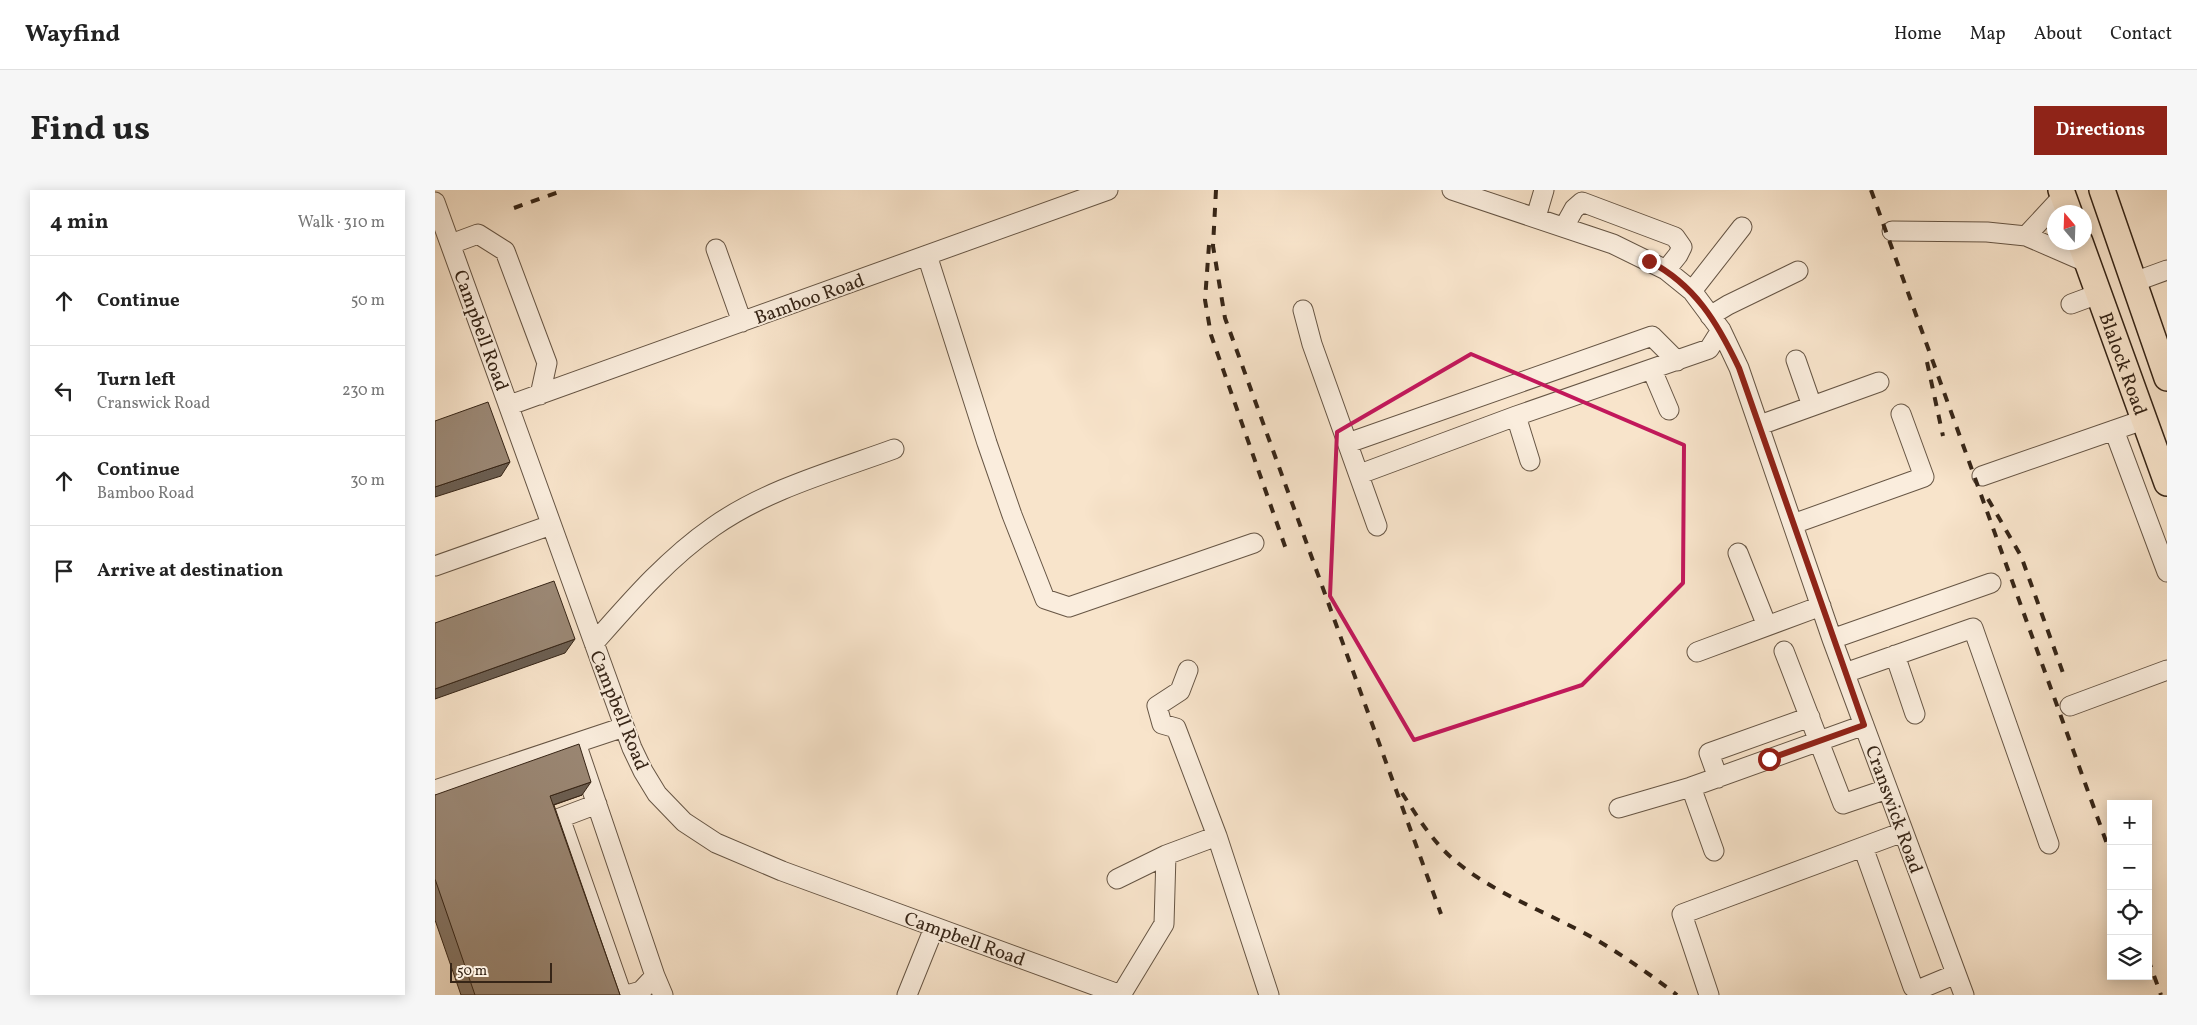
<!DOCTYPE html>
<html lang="en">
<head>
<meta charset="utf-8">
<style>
	:root { --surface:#fff; --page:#f6f6f6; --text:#222; --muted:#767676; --line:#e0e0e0; --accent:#8f2418 }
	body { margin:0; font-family:Vollkorn,serif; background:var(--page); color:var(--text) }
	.controls { position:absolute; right:15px; bottom:15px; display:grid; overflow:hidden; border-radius:0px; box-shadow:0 2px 12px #0003 }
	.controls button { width:45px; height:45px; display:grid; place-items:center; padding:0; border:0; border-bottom:1px solid var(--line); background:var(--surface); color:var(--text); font:25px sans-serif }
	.compass { position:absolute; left:1612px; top:15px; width:45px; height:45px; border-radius:50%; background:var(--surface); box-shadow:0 2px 12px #0003; rotate:341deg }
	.scale { position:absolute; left:15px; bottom:12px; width:102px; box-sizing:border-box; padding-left:5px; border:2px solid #362517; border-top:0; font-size:14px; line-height:18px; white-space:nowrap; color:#362517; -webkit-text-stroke:4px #faeddd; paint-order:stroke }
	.stop { position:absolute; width:15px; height:15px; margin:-11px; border:4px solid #8f2418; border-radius:50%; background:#fff }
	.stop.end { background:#8f2418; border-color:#fff; box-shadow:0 1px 5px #0008 }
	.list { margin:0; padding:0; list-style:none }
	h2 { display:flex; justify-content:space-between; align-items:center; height:65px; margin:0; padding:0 20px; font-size:21px }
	h2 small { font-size:16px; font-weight:400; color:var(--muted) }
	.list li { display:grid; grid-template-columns:32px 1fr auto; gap:15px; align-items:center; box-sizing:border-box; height:90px; padding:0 20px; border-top:1px solid var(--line) }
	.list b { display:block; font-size:19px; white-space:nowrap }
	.list p { margin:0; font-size:16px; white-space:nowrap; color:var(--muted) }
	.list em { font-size:16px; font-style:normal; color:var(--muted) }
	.icon { flex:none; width:28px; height:28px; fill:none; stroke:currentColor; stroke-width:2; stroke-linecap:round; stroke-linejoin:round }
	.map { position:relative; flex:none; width:1732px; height:805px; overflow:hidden; border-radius:0px }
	header { display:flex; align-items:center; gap:30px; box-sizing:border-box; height:70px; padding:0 25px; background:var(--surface); border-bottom:1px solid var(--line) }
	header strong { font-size:24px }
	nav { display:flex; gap:28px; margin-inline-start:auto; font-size:18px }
	.intro { display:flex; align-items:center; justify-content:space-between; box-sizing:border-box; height:120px; padding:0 30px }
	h1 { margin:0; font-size:35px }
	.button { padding:12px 22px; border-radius:0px; background:var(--accent); color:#fff; font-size:18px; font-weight:700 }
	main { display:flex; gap:30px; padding:0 30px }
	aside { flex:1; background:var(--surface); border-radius:0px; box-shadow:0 2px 12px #0003 }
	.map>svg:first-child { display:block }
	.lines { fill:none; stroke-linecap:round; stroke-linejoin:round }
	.minor-casing { stroke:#654; stroke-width:21 }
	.major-casing { stroke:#362517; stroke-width:28 }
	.minor { stroke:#faeddd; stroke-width:19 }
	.major { stroke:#f8e4cb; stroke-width:25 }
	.rail { stroke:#362517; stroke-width:4; stroke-dasharray:9 9; stroke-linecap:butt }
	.wall { fill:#857565; stroke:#362517 }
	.shaded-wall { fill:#6c5f52; stroke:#362517 }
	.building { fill:#9b8875; stroke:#362517 }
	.route { stroke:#8f2418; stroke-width:6 }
	.marked { fill:none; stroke:#c2185b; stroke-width:4; stroke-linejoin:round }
	.labels { text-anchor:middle; stroke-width:4; stroke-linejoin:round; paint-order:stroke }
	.street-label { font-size:19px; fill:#362517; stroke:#faeddd }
</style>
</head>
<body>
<header>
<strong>Wayfind</strong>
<nav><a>Home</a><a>Map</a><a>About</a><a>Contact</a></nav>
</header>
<div class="intro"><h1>Find us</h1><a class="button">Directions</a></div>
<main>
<aside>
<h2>4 min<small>Walk · 310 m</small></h2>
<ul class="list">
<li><svg class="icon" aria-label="ahead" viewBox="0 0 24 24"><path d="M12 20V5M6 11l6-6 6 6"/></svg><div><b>Continue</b></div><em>50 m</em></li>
<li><svg class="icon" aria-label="left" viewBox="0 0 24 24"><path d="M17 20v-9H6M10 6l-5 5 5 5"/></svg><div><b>Turn left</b><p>Cranswick Road</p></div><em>230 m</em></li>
<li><svg class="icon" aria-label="ahead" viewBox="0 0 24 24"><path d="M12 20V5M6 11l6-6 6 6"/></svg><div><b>Continue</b><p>Bamboo Road</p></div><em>30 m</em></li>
<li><svg class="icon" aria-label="arrive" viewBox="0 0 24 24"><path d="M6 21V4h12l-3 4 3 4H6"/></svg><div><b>Arrive at destination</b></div></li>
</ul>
</aside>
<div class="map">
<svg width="1732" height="805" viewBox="0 0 1732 805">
	<rect width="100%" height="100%" fill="#f8e4cb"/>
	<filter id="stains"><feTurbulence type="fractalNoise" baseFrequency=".004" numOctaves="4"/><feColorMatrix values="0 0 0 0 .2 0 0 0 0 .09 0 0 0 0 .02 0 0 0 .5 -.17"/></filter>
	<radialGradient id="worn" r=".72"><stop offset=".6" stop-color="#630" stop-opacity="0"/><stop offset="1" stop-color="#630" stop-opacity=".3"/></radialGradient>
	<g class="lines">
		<defs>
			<path id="minor" d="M 1017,0 L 1178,54 L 1231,80 L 1257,101 L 1286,140 L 1304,178 L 1397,449 L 1529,805
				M 0,12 L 197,558 L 208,581 L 222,604 L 249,632 L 281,653 L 347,681 L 686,805
				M 1101,27 L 1109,0
				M 1129,37 L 1139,19 L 1147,12 L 1240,47 L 1247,57 L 1243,65 L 1231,80
				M 1457,41 L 1552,42 L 1591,46 L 1628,6
				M 1591,46 L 1651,72
				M 16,54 L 43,44 L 70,61 L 112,173 L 105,205
				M 281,59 L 307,132
				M 492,65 L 552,253 L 577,325 L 610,409 L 634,417 L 819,353
				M 1699,92 L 1732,80
				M 1257,101 L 1307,37
				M 1636,114 L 1663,104
				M 868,120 L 877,154 L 942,336
				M 1275,126 L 1293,115 L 1363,81
				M 1361,170 L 1377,216
				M 1217,180 L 1234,220
				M 75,215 L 673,0
				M 1081,226 L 1095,271
				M 1325,235 L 1444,192
				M 1679,240 L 1732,382
				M 913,253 L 1217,146 L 1242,171
				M 925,284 L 1081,226 L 1274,159 L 1286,140
				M 1547,286 L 1708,230
				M 1358,334 L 1489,287 L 1466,224
				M 1303,363 L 1332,436
				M 0,376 L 116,335
				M 1397,449 L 1556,393
				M 159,453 C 196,411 232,369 278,337 C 332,299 399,281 459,259
				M 1349,461 L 1408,614 L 1452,599
				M 1262,462 L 1386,416
				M 1460,465 L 1480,524
				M 753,480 L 745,501 L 722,516 L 727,534 L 741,538 L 782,646 L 834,805
				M 1410,483 L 1538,438 L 1614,654
				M 1635,516 L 1732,480
				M 141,553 L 220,786 L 206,801 L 192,805
				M 1283,588 L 1274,563 L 1375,527
				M 1256,597 L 1279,661
				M 0,600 L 189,537
				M 162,614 L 125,628 L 187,805
				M 1184,618 L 1256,597 L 1429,535
				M 1428,657 L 1478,797 L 1485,799 L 1521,784
				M 682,689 L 731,665 L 782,646
				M 220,786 L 228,805
				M 472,805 L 499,738
				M 686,805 L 729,734 L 731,665
				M 1274,805 L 1247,724 L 1468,642"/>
			<g id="major">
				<path d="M 1626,0 L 1634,22"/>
				<path d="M 1667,0 L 1732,188"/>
				<path id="s1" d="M 1645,52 L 1732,293"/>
			</g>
		</defs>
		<use href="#minor" class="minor-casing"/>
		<use href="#major" class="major-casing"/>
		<use href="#minor" class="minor"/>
		<use href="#major" class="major"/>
		<path class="rail" d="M 781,0 L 778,56 L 790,128 L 1006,724
			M 1436,0 L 1676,665
			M 79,18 L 129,0
			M 774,55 L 770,110 L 776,145 L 852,362
			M 1492,172 L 1508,246
			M 1553,309 L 1586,366 L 1628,483
			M 967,603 C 982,626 997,651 1018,669 C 1060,705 1113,722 1160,749 C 1189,766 1216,785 1242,805
			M 1713,769 L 1726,805"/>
	</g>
	<path class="wall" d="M 0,605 L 147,605 L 119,615 L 185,805 L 26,805 L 0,730 Z"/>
	<path class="shaded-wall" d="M 75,272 L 66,286 L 0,307 L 0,297 Z
		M 140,449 L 130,463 L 0,509 L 0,499 Z
		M 156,592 L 147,605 L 106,619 L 115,606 Z"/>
	<path class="building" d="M 53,212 L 75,272 L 0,297 L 0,231 Z
		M 119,391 L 140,449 L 0,499 L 0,433 Z
		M 144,554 L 156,592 L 115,606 L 185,805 L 40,805 L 0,689 L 0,605 Z"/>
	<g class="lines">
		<path class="route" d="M 1214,71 C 1260,95 1282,132 1304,178 L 1429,535 L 1334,569"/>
	</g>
	<path class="marked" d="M 1036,164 L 1249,255 L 1248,393 L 1147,495 L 979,550 L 895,406 L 902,242 Z"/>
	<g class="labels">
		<g class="street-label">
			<text transform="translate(374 108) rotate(-20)" y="7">Bamboo Road</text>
			<text transform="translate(47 140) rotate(70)" y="7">Campbell Road</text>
			<text dy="7" stroke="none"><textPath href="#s1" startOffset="129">Blalock Road</textPath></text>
			<text transform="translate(185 520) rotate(68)" y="7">Campbell Road</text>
			<text transform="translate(1460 619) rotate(70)" y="7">Cranswick Road</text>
			<text transform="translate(530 748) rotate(20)" y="7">Campbell Road</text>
		</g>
	</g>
	<rect width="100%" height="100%" filter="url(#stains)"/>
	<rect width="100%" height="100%" fill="url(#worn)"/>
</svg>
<div class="controls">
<button>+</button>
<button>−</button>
<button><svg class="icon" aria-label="locate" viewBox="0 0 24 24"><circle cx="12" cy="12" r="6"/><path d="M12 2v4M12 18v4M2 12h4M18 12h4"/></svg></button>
<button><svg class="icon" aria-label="layers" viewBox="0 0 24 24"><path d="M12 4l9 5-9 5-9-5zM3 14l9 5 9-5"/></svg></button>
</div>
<svg class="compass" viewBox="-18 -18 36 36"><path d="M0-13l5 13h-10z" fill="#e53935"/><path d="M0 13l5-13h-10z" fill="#767676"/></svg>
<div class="scale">50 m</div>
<div class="stop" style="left:1334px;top:569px"></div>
<div class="stop end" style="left:1214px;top:71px"></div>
</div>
</main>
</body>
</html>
